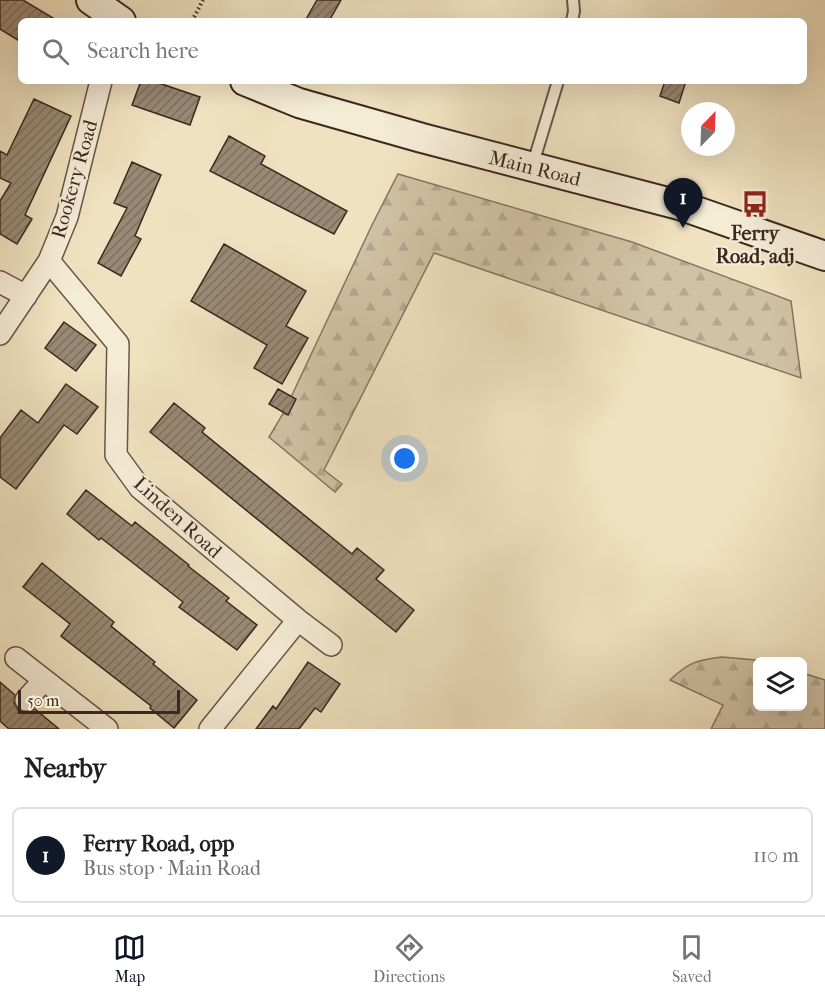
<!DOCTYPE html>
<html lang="en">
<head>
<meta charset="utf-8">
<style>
	:root { --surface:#fff; --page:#f6f6f6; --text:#202124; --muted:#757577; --line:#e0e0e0; --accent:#111827 }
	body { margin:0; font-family:"IM FELL French Canon",serif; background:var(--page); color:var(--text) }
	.controls { position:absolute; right:18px; bottom:18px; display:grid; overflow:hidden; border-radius:9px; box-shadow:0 6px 24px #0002 }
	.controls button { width:54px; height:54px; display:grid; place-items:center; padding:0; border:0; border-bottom:2px solid var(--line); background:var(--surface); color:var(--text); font:30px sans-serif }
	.compass { position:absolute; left:681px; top:102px; width:54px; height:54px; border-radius:50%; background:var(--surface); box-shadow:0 6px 24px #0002; rotate:23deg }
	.scale { position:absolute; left:18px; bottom:15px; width:162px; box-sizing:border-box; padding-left:6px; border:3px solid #3b2821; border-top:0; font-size:16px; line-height:21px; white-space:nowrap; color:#3b2821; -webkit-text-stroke:4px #f5ecd6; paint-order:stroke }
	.you { position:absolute; left:405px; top:459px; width:21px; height:21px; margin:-15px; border:4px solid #fff; border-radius:50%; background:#1a73e8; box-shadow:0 0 0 9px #1a73e833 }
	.badge { display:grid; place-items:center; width:39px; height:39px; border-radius:50%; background:var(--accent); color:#fff; font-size:20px; font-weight:700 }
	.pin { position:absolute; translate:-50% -50px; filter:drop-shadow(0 2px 3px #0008) }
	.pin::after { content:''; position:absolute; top:32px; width:21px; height:18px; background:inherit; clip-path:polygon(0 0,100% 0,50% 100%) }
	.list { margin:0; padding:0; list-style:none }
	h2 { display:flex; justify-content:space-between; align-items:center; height:78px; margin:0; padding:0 24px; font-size:26px }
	h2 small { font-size:20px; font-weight:400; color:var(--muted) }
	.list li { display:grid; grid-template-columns:39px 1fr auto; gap:18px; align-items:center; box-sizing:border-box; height:96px; margin:0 12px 12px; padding:0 12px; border:2px solid var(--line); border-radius:9px }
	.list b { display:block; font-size:22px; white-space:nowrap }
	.list p { margin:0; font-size:20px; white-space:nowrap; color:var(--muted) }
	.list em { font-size:20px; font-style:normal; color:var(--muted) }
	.icon { flex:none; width:33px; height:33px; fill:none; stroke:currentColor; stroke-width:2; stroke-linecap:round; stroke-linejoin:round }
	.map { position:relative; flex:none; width:825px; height:729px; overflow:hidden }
	.search { position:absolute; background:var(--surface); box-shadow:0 6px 24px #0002; left:18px; right:18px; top:18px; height:66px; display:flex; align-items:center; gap:15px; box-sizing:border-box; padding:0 21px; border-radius:9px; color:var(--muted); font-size:22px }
	.sheet { height:186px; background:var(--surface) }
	nav { display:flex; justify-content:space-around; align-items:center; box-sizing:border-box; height:84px; border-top:2px solid var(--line); background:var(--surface); font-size:16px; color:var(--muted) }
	nav a { display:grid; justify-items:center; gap:3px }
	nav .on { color:var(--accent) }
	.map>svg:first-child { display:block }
	.forest { fill:url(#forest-firs); stroke:#867563; stroke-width:1.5 }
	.building { fill:url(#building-hatch); stroke:#3b2821; stroke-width:1.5 }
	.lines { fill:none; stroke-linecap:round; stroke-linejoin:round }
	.lane-casing { stroke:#685649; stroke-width:14 }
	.street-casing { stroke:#685649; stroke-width:24 }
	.secondary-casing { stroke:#3b2821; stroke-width:32 }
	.path { stroke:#3b2821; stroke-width:4; stroke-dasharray:1.5 3; stroke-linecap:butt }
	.lane { stroke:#f5ecd6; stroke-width:10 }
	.street { stroke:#f5ecd6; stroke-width:21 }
	.secondary { stroke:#f5ecd6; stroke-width:28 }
	.labels { text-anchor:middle; stroke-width:4.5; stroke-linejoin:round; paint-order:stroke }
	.street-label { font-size:20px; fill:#3b2821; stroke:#f5ecd6 }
	.poi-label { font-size:20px; font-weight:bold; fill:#3b2821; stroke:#f5ecd6 }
</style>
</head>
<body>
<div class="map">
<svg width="825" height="729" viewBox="0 0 825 729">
	<defs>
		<pattern id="forest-firs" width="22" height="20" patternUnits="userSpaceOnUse" patternTransform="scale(1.5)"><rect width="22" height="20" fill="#d1c2a5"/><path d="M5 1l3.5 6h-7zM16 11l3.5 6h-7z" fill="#b4a78e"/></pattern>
		<pattern id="building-hatch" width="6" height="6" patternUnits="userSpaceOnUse" patternTransform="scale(1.5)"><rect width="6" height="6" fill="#998974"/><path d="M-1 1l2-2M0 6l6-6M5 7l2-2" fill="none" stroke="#7e705f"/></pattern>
	</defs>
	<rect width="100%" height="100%" fill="#f0e2c0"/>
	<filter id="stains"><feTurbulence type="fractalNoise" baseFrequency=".00333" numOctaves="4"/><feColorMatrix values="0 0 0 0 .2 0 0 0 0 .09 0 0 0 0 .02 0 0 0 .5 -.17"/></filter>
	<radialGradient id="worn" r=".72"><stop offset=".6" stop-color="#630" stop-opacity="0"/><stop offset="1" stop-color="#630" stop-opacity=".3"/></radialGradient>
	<path class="forest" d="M 398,174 L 632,242 L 791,301 L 801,378 L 434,253 L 324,470 L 342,484 L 335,492 L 269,437 L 284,412 L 372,225 Z
		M 722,657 L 767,661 L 758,662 L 758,706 L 802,706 L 803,673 L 825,680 L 825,729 L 711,729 L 723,705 L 670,680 C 689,662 697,660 722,657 Z"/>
	<path class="building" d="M 0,0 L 23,0 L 58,21 L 21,21 L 21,42 L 0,29 Z
		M 317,0 L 341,0 L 329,21 L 305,21 Z
		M 141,81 L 153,81 L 200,97 L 190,125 L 132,105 Z
		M 665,81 L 686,81 L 679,103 L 660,96 Z
		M 34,99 L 71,116 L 25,215 L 32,219 L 17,244 L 0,234 L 0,201 L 11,183 L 0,178 L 0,151 L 7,155 Z
		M 229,136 L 265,156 L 261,164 L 347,211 L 334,234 L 210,171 Z
		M 132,162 L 161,175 L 135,236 L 141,239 L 121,276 L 98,263 L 127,208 L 114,203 Z
		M 224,244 L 306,291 L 286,326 L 308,338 L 282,384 L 254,368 L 267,345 L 191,301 Z
		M 64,322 L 96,345 L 76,371 L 45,348 Z
		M 66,384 L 98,407 L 77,434 L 64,425 L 16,489 L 0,477 L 0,438 L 21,410 L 38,423 Z
		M 278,389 L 296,399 L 288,415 L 269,404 Z
		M 174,403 L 205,428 L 202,432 L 352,554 L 357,548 L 384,570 L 376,579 L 414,610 L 396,632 L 150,432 Z
		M 86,490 L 132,526 L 135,522 L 189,565 L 188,566 L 229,598 L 226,601 L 257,625 L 237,650 L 179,607 L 183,602 L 101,538 L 99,540 L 67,514 Z
		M 42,563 L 114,622 L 111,626 L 155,662 L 153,664 L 197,700 L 174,728 L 150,708 L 151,706 L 61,636 L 70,624 L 23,587 Z
		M 308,662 L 340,684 L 321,712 L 315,708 L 299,729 L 256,729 L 273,706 L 276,709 Z
		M 0,682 L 15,695 L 14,703 L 18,710 L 24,713 L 35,709 L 59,729 L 9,729 L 0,721 Z"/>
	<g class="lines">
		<defs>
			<path id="lane" d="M 572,21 L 574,11 L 573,0
				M 532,167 L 558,81"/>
			<path id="street" d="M 49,261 L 118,344 L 116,455 L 140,488 L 298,620 L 331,645
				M 0,282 L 26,296
				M 0,334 L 49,261 L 67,217 L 101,81
				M 16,658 L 107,729
				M 26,700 L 44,680
				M 210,729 L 298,620"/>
			<path id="secondary" d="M 91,0 L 121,21
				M 245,81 L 299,103 L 422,138 L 679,205 L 825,256"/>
		</defs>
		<use href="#lane" class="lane-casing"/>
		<use href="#street" class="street-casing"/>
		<use href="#secondary" class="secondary-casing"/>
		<path class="path" d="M 192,21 L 203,0"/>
		<use href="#lane" class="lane"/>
		<use href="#street" class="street"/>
		<use href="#secondary" class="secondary"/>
	</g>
	<defs>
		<symbol id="bus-bare" viewBox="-9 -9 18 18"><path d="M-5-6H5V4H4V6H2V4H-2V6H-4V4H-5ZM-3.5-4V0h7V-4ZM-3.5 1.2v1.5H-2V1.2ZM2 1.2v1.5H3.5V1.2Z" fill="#8f2418" stroke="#f5ecd6" stroke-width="2.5" paint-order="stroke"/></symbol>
	</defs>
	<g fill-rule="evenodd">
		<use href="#bus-bare" x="736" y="185" width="38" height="38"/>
	</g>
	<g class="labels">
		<g class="street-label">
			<text transform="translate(535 168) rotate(14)" y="7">Main Road</text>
			<text transform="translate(74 179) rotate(-74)" y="7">Rookery Road</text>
			<text transform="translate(178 517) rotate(42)" y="7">Linden Road</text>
		</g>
		<g class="poi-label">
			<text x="755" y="240">Ferry<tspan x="755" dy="23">Road, adj</tspan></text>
		</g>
	</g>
	<rect width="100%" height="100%" filter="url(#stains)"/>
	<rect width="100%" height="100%" fill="url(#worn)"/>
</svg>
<div class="controls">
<button><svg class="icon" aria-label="layers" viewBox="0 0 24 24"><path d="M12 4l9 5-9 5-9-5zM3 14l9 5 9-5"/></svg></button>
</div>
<svg class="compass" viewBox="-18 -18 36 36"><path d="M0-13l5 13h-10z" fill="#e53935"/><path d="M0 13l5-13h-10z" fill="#757577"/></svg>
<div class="scale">50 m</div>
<div class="you"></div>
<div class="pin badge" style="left:683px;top:228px">1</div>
<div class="search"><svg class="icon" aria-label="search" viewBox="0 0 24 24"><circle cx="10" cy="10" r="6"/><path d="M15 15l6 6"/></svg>Search here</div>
</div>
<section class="sheet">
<h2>Nearby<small></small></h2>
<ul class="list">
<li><span class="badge">1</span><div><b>Ferry Road, opp</b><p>Bus stop · Main Road</p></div><em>110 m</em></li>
</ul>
</section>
<nav>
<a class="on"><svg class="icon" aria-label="map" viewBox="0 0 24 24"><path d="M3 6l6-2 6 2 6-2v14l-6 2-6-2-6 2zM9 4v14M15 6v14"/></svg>Map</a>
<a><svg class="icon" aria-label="directions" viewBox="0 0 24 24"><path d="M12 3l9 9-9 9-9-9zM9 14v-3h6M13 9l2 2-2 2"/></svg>Directions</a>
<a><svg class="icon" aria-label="saved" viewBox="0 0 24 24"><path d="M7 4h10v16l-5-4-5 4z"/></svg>Saved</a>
</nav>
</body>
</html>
